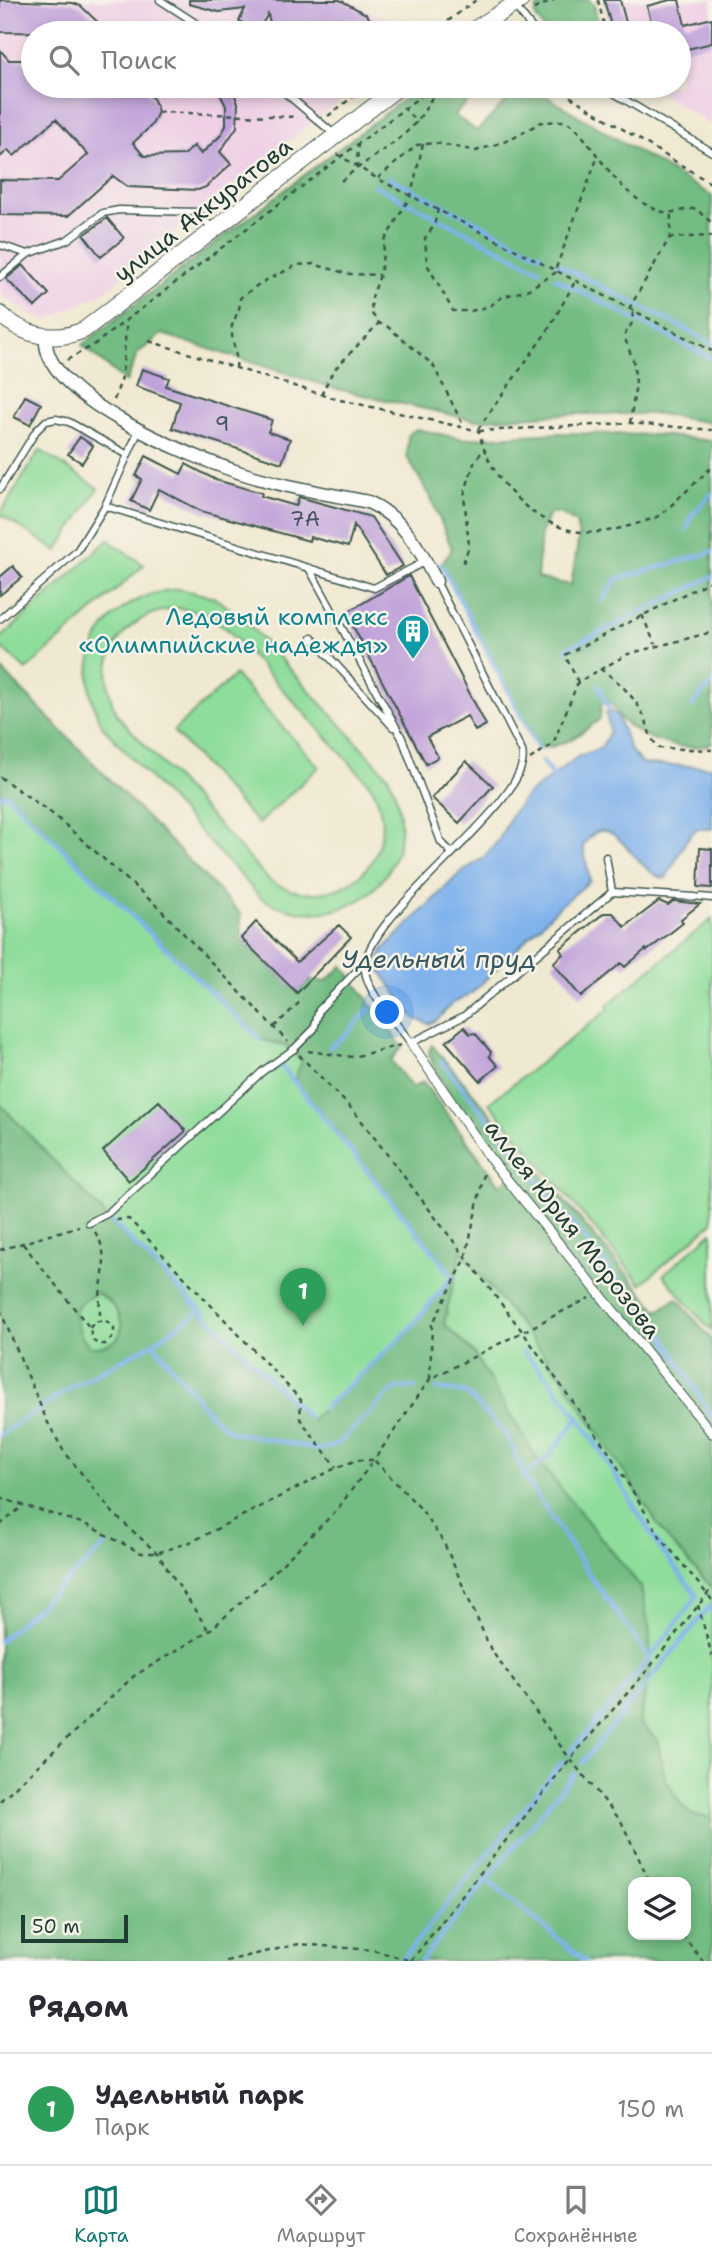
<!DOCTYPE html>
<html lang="ru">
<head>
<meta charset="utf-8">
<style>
	:root { --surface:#fff; --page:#f7f7f7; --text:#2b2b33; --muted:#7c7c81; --line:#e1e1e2; --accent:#0f766e }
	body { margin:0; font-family:"Shantell Sans",sans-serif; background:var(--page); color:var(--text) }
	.controls { position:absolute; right:21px; bottom:21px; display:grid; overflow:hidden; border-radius:14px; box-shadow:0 4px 10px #0003 }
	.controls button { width:63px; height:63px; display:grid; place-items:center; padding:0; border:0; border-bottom:2px solid var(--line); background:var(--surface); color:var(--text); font:35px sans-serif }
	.scale { position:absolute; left:21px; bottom:18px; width:107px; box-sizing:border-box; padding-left:7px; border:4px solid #1f3d34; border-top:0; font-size:19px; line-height:24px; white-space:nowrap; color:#1f3d34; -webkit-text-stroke:5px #f7f3e8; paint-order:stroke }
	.you { position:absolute; left:388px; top:1013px; width:24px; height:24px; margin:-18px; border:5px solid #fff; border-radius:50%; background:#1a73e8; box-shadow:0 0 0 10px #1a73e833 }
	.badge { display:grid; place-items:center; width:46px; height:46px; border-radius:50%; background:var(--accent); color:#fff; font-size:23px; font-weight:700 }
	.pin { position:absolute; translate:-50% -58px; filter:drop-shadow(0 2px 4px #0008) }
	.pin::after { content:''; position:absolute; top:37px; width:24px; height:21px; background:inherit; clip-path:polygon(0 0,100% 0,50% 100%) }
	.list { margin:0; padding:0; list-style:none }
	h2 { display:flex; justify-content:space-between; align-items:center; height:91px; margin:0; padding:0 28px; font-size:30px }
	h2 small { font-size:23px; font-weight:400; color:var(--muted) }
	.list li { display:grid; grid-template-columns:46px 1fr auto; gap:21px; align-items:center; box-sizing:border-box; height:112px; padding:0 28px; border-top:2px solid var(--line) }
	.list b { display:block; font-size:26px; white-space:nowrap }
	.list p { margin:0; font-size:23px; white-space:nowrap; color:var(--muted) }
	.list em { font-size:23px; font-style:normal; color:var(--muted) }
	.icon { flex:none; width:38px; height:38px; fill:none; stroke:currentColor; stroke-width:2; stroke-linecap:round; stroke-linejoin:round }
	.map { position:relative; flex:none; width:712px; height:1961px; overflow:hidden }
	.search { position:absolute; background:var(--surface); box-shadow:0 4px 10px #0003; left:21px; right:21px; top:21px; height:77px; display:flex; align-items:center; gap:18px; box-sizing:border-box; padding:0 24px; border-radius:38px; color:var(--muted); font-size:26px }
	.sheet { height:203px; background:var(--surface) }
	nav { display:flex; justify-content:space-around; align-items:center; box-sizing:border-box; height:98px; border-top:2px solid var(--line); background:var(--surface); font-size:19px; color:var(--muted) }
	nav a { display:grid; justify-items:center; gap:4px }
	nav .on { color:var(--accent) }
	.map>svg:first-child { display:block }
	.built { fill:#efd0e6 }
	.green { fill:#8fdd9b; stroke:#578d68; stroke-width:2; fill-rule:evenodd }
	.forest { fill:#73bc83; stroke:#497c5c; stroke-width:2; fill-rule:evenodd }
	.water { fill:#80b2ec; stroke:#507890; stroke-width:2 }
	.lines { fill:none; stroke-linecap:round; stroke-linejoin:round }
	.stream { stroke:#80b2ec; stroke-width:4.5 }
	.building { fill:#c0a2da }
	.service-casing { stroke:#3e574c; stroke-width:9 }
	.pedestrian-casing { stroke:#3e574c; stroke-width:11 }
	.minor-casing { stroke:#3e574c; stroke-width:15 }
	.tertiary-casing { stroke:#3e574c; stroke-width:18 }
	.path { stroke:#3e574c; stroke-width:2.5; stroke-dasharray:5 5; stroke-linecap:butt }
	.service { stroke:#fff; stroke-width:6 }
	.pedestrian { stroke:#fff; stroke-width:9 }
	.minor { stroke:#fff; stroke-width:12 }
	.tertiary { stroke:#fff; stroke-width:16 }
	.labels { text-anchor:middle; stroke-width:5; stroke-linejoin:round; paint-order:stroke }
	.number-label { font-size:21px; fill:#47565e }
	.street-label { font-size:24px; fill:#1f3d34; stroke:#f7f3e8 }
	.culture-label { font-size:24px; fill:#0d838f; stroke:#f7f3e8; text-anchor:end }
	.water-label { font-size:26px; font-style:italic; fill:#375a62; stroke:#f7f3e8 }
</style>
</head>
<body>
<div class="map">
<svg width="712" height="1961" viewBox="0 0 712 1961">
	<rect width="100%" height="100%" fill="#f7f3e8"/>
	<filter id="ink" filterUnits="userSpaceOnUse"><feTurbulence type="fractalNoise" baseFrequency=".0143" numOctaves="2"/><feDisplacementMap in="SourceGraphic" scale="14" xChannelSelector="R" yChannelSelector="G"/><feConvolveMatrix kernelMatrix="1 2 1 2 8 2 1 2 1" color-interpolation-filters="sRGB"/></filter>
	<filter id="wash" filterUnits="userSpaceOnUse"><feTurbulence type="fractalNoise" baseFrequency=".00686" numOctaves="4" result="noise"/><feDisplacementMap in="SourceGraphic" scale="28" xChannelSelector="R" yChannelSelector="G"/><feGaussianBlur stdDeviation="1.57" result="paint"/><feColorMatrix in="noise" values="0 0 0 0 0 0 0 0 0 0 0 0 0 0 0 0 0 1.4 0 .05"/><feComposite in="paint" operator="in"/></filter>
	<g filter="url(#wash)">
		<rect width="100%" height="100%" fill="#f0e9d1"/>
		<path class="built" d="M 0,0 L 348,0 L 416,33 L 33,33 L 33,86 L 360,86 L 197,212 L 103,293 L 45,321 L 9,301 L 0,291 Z
			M 604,0 L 712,0 L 712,125 L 647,86 L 679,86 L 679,33 L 613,33 Z"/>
		<path class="green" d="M 40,450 L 98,488 L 57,551 L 0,514 Z
			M 108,540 L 144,565 L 26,670 L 0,646 L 0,639 Z
			M 179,589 L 213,597 L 241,616 L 388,776 C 433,865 348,947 261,898 L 102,726 C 68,659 104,595 179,589 ZM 179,608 L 205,614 L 228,630 L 372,787 C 408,858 338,920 270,881 L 118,716 C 91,663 120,613 179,608 Z
			M 0,668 L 241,914 L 241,938 L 297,992 L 310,980 L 325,982 L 343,966 L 402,1047 L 391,1060 L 412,1088 L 423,1082 L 712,1466 L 712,1961 L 0,1961 ZM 633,1882 L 686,1882 L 686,1935 L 633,1935 Z
			M 235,675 L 319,767 L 258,824 L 173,731 Z
			M 712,919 L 712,1223 L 641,1284 L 489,1103 L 609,1009 L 607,1005 Z
			M 712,1232 L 712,1332 L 663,1275 Z"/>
		<path class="forest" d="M 550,0 L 589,0 L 594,5 L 601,33 L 547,33 L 535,16 L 537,8 Z
			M 421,86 L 484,86 L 454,115 L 477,131 L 521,86 L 529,86 L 712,196 L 712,423 L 659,414 L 564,414 L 474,420 L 333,388 L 162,334 L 138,353 L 126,382 L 82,345 Z
			M 416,429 L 463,439 L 559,433 L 659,435 L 712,441 L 712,743 C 686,755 642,739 622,720 C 617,714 616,707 609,702 L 601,704 L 600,719 C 579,735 565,747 538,748 L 441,564 L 452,549 L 431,498 L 407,457 L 408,435 ZM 560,513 L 576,523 L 579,536 L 571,585 L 537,578 L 541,532 L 549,514 Z
			M 0,668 L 241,914 L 241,938 L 297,992 L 310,980 L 325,982 L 343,966 L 402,1047 L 391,1060 L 412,1088 L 423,1082 L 499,1186 L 513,1175 C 491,1147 433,1083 429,1051 L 432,1045 L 658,1311 L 677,1298 L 712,1340 L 712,1588 L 666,1537 L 562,1377 L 461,1251 L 444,1324 L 473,1352 L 537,1459 L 641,1587 L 650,1632 L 650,1667 L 640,1723 L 657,1739 L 665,1778 L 683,1807 L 692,1815 L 712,1817 L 712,1961 L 0,1961 L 0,1104 L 111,1221 L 311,1420 L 407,1332 L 452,1276 L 294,1082 L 302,1061 L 286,1046 L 260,1039 L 8,795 L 0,795 ZM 97,1293 C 127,1309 134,1348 90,1347 L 81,1335 L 74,1314 L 80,1303 ZM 633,1882 L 686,1882 L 686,1935 L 633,1935 Z"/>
		<path class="water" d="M 609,710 L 617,715 L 630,750 L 642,764 L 712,767 L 712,829 L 696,829 L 687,839 L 666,878 C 636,878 611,798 583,846 L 590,881 L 560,906 L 472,993 C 465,998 457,1000 451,1005 C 442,1011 445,1017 429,1024 L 414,1018 L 380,970 L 378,964 L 383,950 L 460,873 L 483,858 L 499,840 L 511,815 L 527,795 L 579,756 L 601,748 L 610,731 L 606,713 Z"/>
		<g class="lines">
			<path class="stream" d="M 388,177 L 541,255
				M 374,185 L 540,270
				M 558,264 L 712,343
				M 555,278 L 712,359
				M 687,529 L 692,515 L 712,494
				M 441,564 L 538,748
				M 602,601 L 617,579 L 712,552
				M 566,649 L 712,577
				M 599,686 L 609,710
				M 692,706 L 712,683
				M 542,761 L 553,777
				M 0,795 L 7,795 L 260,1039
				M 330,1047 L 347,1034 L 369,1009
				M 441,1061 L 663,1335 L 712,1417
				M 279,1063 L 453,1276 L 407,1332 L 323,1409
				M 111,1221 L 309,1418
				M 153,1343 L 208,1412 L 229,1431 L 321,1450 L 339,1443 L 394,1389 L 415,1387
				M 523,1352 C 580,1407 613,1474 655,1540 C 668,1560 683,1578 697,1596 L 650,1658 L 570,1753
				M 437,1389 L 466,1393 L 507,1435 L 524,1476 L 595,1583 L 650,1658
				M 0,1435 L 72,1387 L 153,1343 L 200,1311
				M 524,1476 L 548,1457 L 579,1417
				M 0,1641 L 105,1546
				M 582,1763 L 709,1607 L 712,1611
				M 487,1880 L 585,1961
				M 401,1961 L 562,1762
				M 421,1961 L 574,1773"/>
		</g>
		<g id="blocks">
			<path class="building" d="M 0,0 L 73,3 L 81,6 L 109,33 L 0,32 Z
				M 189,0 L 340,0 L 366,14 L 382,33 L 272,33 L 268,14 L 258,31 L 239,21 L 245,9 L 219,12 L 189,4 Z
				M 604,0 L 620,0 L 628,30 L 613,33 Z
				M 670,0 L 679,0 L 685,25 L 712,18 L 712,43 L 679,51 L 679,33 L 654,33 L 647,6 Z
				M 0,50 L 9,60 L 22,60 L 33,72 L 33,86 L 142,86 L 154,100 L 158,112 L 152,125 L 133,143 L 144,156 L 184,155 L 194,146 L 201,154 L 220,136 L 226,126 L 226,106 L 216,86 L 231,86 L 238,103 L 237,127 L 220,152 L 231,164 L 206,187 L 198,190 L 128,187 L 113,176 L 68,216 L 0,215 L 0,180 L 58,181 L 88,155 L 56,119 L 14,156 L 8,150 L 0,157 Z
				M 107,218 L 124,238 L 101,257 L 84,235 Z
				M 23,265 L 49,294 L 35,307 L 6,279 Z
				M 142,369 L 169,378 L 166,386 L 272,420 L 268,432 L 290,439 L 282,463 L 172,428 L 180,402 L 136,386 Z
				M 25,396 L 41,404 L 30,425 L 14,417 Z
				M 80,437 L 93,446 L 82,463 L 68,454 Z
				M 146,456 L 181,474 L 186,464 L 216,480 L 262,493 L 261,496 L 296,506 L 299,497 L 371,517 L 403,566 L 386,575 L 354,525 L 348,547 L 310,537 L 309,541 L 201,511 L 159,489 L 149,510 L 131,501 L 142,479 L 136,476 Z
				M 13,566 L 22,577 L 0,595 L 0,577 Z
				M 409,576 L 486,725 L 475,731 L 467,716 L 427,737 L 438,757 L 426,764 L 346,613 Z
				M 466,761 L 493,786 L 459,823 L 432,798 Z
				M 700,848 L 712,849 L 712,888 L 698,887 Z
				M 659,901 L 668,905 L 673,901 L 700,904 L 681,919 L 683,923 L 647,951 L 646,949 L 625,967 L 621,963 L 581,997 L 553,963 L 563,954 L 560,949 L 604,913 L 613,913 L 625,927 Z
				M 256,922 L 297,962 L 339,925 L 351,937 L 297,993 L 241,938 Z
				M 464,1027 L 470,1034 L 475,1033 L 491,1052 L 489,1056 L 498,1066 L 480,1081 L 446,1042 Z
				M 159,1101 L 186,1131 L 129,1181 L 103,1151 Z"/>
		</g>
	</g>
	<g filter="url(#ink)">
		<use href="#blocks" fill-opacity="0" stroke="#3e574c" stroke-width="2"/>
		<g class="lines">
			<defs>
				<path id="service" d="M 160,0 L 211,33
					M 514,5 L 536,33
					M 277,86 L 334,134
					M 602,86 L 712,152
					M 0,245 L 28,254 L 67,240 L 103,213 L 119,210 L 197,212 L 213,229
					M 0,277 L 28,254
					M 0,489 L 36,431 L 46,421 L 56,419 L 69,422 L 128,455
					M 105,506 L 374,588 L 426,561
					M 309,568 L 402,738 L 441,842 L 452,853
					M 436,581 L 522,751 C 536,802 359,915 365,971 C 369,996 397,1023 411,1043 L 464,1016 L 612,892 L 695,897
					M 0,619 L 77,551 L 105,506 L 139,430
					M 312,638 L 393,727
					M 606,857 L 612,892
					M 700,897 L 712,898
					M 89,1223 L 108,1213 L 263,1071 L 294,1049 L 314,1029 L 319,1010 L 365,962"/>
				<path id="pedestrian" d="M 411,1043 L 488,1156 L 712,1433"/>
				<path id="minor" d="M 46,337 C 40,396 190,456 238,472 C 280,486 324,493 368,502 C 401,516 420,549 436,581"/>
				<path id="tertiary" d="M 469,33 L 521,0
					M 0,314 C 24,336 54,343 84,330 L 400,86"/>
			</defs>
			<use href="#service" class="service-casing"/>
			<use href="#pedestrian" class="pedestrian-casing"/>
			<use href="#minor" class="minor-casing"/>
			<use href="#tertiary" class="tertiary-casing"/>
			<path class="path" d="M 598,0 L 606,33
				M 534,9 L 554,0
				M 432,33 L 476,0
				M 553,86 L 712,184
				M 403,107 L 417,123
				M 158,112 L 298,117
				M 328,116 L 367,86
				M 423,144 L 411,195 L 385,240 L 380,275 L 371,300 L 372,314 L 379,323 L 388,327 L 433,365 L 463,425
				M 337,154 L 378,179 L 712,351
				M 357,168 L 358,143
				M 378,178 L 417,145 L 436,143 L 476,151 L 512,139 L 541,122 L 564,121 L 574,126 C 601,156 622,201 664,212 C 674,214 685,208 696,209 L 712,223
				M 341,181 C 383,146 415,140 437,86
				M 438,209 L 434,226 L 425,238 L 427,264 L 453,311 L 471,311 L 490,306 L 502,297 L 527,290 L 558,271
				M 669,238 L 712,236
				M 556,268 L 598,156
				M 629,309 L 670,237 L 671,213
				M 149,341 L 336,399 L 479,431 C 487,476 533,527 581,532 C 604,535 633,525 655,518 L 663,513 L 712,467
				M 67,360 L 95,344 L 434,86
				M 236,368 C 238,354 230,337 232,326 C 235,316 241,310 240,298 L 259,284 L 297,265 L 313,264 L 349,274 L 380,275
				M 321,395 L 333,371 L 379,323
				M 114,400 L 122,377 L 127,318
				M 630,423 L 636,383 L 633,360 L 624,336 L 632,323 L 633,311
				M 478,429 L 548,330 L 576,280
				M 479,431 L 630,423 L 712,430
				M 463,563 L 469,546 L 464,495 L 474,463 L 483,450
				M 642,615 L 655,644
				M 600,669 C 618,680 637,699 645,719 C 651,733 647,734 659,748 L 712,750
				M 578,682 L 565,655 L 712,580
				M 530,759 L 553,744 L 578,682 L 628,654 L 712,632
				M 0,777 L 54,815 L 159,908 L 288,1042
				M 389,999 L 397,993
				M 274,1027 L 303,999
				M 308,1051 L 353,1057 L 401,1045
				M 299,1055 L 354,1111 L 522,1331 L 608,1451 L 661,1538 L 712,1600
				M 116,1220 L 129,1219 L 301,1400 L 300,1419 L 336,1467
				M 95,1232 C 115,1262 94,1288 101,1319
				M 23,1244 L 90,1328 L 92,1340 L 98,1344 L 106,1344 L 114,1335 L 114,1327 L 105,1320 L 94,1322 L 90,1328
				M 0,1250 L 79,1226
				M 0,1310 L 47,1421 L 63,1450 L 114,1514 L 157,1553 L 209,1631
				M 430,1379 L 432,1325 L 465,1260 L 485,1169
				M 0,1498 L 85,1524 L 141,1553 L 157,1553 L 193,1541 L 336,1468 L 357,1460 L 374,1460 L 430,1379 L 589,1298
				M 0,1525 L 24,1505
				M 698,1605 L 712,1656
				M 0,1801 L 134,1676 L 209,1631 L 269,1577 L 336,1511 L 374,1460 L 421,1509 L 444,1543 L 491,1650 L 570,1759 L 621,1821 L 650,1882
				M 682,1935 L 703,1961
				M 226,1961 L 299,1944 L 373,1950 L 411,1961
				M 411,1961 L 570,1759 L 650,1667 L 712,1588"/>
			<use href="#service" class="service"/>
			<use href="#pedestrian" class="pedestrian"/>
			<use href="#minor" class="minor"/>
			<use href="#tertiary" class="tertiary"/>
		</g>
	</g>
	<defs>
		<symbol id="building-pin" viewBox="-11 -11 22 30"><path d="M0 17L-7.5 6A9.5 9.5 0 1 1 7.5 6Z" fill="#0f9aa8" stroke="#f7f3e8"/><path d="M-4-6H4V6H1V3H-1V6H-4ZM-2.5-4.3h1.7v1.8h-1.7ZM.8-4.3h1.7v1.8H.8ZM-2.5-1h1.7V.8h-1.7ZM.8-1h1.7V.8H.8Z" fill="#fff"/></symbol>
	</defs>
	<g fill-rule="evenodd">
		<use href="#building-pin" x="394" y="612" width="38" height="52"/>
	</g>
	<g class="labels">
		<g class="number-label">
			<text x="222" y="431">9</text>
			<text x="305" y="526">7А</text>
		</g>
		<g class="street-label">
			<text transform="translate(203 210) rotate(-38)" y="8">улица Аккуратова</text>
			<text transform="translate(573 1229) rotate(52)" y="8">аллея Юрия Морозова</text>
		</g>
		<g class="culture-label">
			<text x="388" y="625">Ледовый комплекс<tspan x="388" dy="28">«Олимпийские надежды»</tspan></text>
		</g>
		<g class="water-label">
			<text x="439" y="968">Удельный пруд</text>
		</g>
	</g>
</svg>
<div class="controls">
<button><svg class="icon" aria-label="layers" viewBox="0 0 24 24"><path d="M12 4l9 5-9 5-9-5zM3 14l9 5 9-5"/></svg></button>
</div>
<div class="scale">50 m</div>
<div class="you"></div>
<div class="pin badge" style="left:303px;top:1326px;background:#2e9e5b">1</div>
<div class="search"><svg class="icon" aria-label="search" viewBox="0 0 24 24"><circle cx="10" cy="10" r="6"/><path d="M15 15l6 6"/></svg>Поиск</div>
</div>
<section class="sheet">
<h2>Рядом<small></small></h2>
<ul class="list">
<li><span class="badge" style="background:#2e9e5b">1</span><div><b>Удельный парк</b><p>Парк</p></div><em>150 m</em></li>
</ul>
</section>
<nav>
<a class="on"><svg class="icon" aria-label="map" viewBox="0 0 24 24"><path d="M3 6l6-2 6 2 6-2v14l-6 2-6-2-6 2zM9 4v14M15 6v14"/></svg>Карта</a>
<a><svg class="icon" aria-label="directions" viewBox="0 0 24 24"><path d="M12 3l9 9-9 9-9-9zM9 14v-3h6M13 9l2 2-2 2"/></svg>Маршрут</a>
<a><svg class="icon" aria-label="saved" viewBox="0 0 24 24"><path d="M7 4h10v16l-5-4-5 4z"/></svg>Сохранённые</a>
</nav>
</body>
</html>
